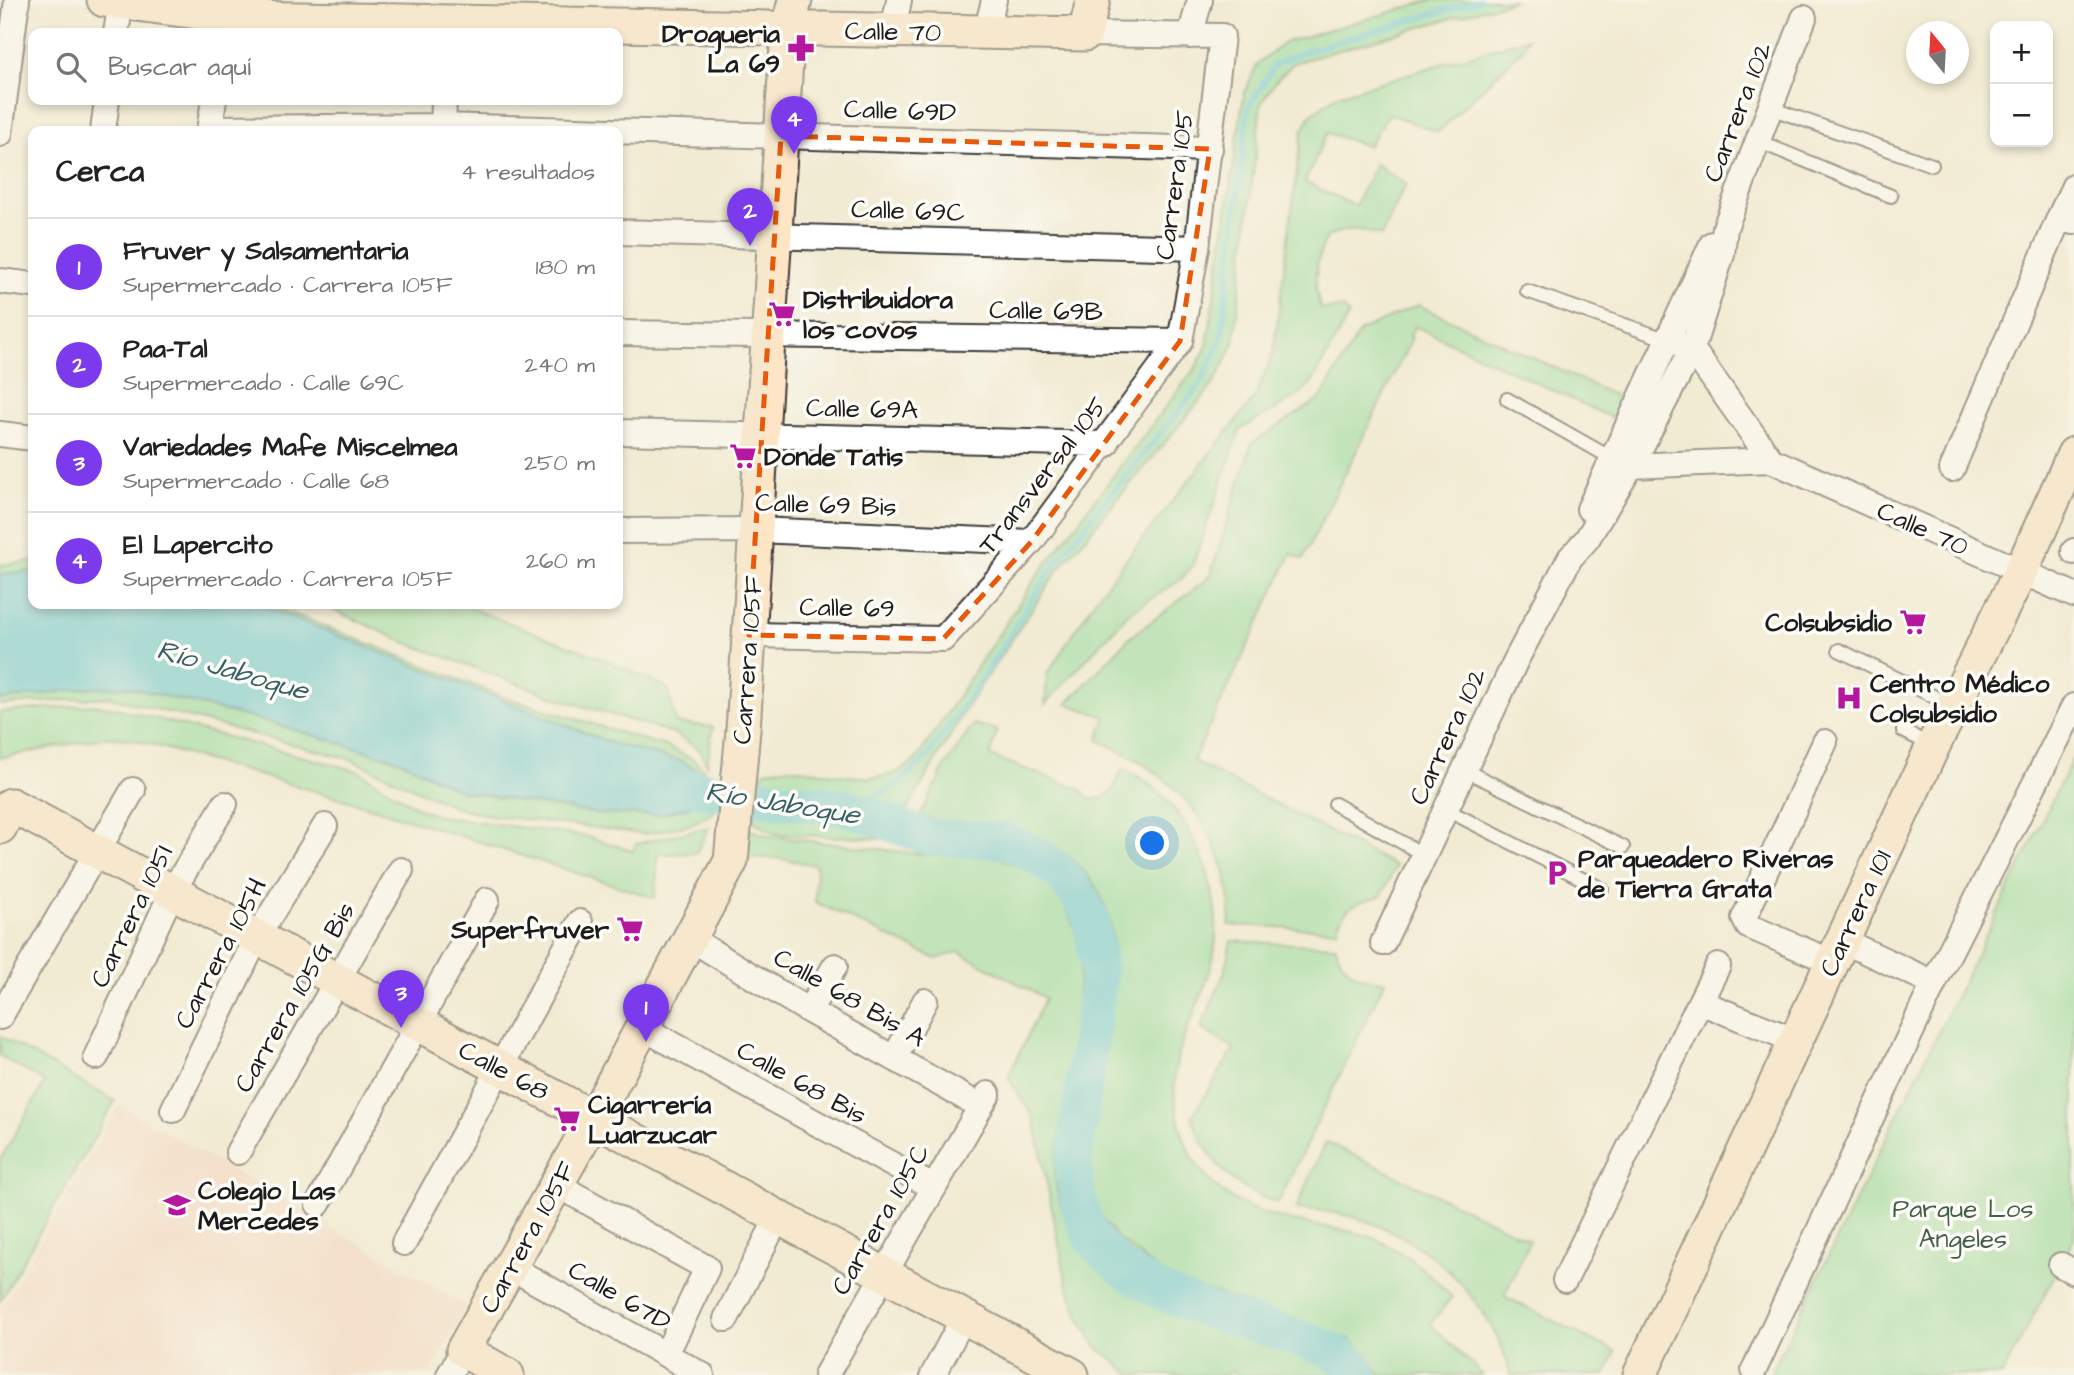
<!DOCTYPE html>
<html lang="es">
<head>
<meta charset="utf-8">
<style>
	:root { --surface:#fff; --page:#f6f6f6; --text:#222; --muted:#767676; --line:#e0e0e0; --accent:#7c3aed }
	body { margin:0; font-family:"Architects Daughter",sans-serif; background:var(--page); color:var(--text) }
	.controls { position:absolute; right:21px; top:21px; display:grid; overflow:hidden; border-radius:14px; box-shadow:0 4px 10px #0003 }
	.controls button { width:63px; height:63px; display:grid; place-items:center; padding:0; border:0; border-bottom:2px solid var(--line); background:var(--surface); color:var(--text); font:35px sans-serif }
	.compass { position:absolute; left:1906px; top:21px; width:63px; height:63px; border-radius:50%; background:var(--surface); box-shadow:0 4px 10px #0003; rotate:342deg }
	.you { position:absolute; left:1153px; top:844px; width:24px; height:24px; margin:-18px; border:5px solid #fff; border-radius:50%; background:#1a73e8; box-shadow:0 0 0 10px #1a73e833 }
	.badge { display:grid; place-items:center; width:46px; height:46px; border-radius:50%; background:var(--accent); color:#fff; font-size:23px; font-weight:700 }
	.pin { position:absolute; translate:-50% -58px; filter:drop-shadow(0 2px 4px #0008) }
	.pin::after { content:''; position:absolute; top:37px; width:24px; height:21px; background:inherit; clip-path:polygon(0 0,100% 0,50% 100%) }
	.list { margin:0; padding:0; list-style:none }
	h2 { display:flex; justify-content:space-between; align-items:center; height:91px; margin:0; padding:0 28px; font-size:30px }
	h2 small { font-size:23px; font-weight:400; color:var(--muted) }
	.list li { display:grid; grid-template-columns:46px 1fr auto; gap:21px; align-items:center; box-sizing:border-box; height:98px; padding:0 28px; border-top:2px solid var(--line) }
	.list b { display:block; font-size:26px; white-space:nowrap }
	.list p { margin:0; font-size:23px; white-space:nowrap; color:var(--muted) }
	.list em { font-size:23px; font-style:normal; color:var(--muted) }
	.icon { flex:none; width:38px; height:38px; fill:none; stroke:currentColor; stroke-width:2; stroke-linecap:round; stroke-linejoin:round }
	.map { position:relative; flex:none; width:2074px; height:1375px; overflow:hidden }
	.search { position:absolute; background:var(--surface); box-shadow:0 4px 10px #0003; left:28px; top:28px; width:595px; height:77px; display:flex; align-items:center; gap:18px; box-sizing:border-box; padding:0 24px; border-radius:14px; color:var(--muted); font-size:26px }
	.panel { position:absolute; background:var(--surface); box-shadow:0 4px 10px #0003; left:28px; top:126px; width:595px; height:483px; border-radius:14px }
	.map>svg:first-child { display:block }
	.built { fill:#f5d3c1 }
	.green { fill:#8bdc9c; stroke:#547c5c; stroke-width:2 }
	.water { fill:#5cc7d6; stroke:#3c7279; stroke-width:2 }
	.lines { fill:none; stroke-linecap:round; stroke-linejoin:round }
	.stream { stroke:#5cc7d6; stroke-width:6 }
	.river { stroke:#5cc7d6; stroke-width:37 }
	.lane-casing { stroke:#3c3b38; stroke-width:16 }
	.street-casing { stroke:#3c3b38; stroke-width:28 }
	.secondary-casing { stroke:#3c3b38; stroke-width:37 }
	.lane { stroke:#fff; stroke-width:12 }
	.street { stroke:#fff; stroke-width:24 }
	.secondary { stroke:#fde5c5; stroke-width:33 }
	.marked { fill:none; stroke:#e8590c; stroke-width:5; stroke-dasharray:14 9; stroke-linejoin:round }
	.labels { text-anchor:middle; stroke-width:7; stroke-linejoin:round; paint-order:stroke }
	.street-label { font-size:26px; fill:#1c1c1c; stroke:#fdfcf7 }
	.poi-label { font-size:26px; font-weight:bold; fill:#1c1c1c; stroke:#fdfcf7; text-anchor:start }
	.park-label { font-size:26px; fill:#435f49; stroke:#fdfcf7 }
	.water-label { font-size:28px; font-style:italic; fill:#366066; stroke:#fdfcf7 }
</style>
</head>
<body>
<div class="map">
<svg width="2074" height="1375" viewBox="0 0 2074 1375">
	<rect width="100%" height="100%" fill="#fdfcf7"/>
	<filter id="ink" filterUnits="userSpaceOnUse"><feTurbulence type="fractalNoise" baseFrequency=".0143" numOctaves="2"/><feDisplacementMap in="SourceGraphic" scale="14" xChannelSelector="R" yChannelSelector="G"/><feConvolveMatrix kernelMatrix="1 2 1 2 8 2 1 2 1" color-interpolation-filters="sRGB"/></filter>
	<filter id="wash" filterUnits="userSpaceOnUse"><feTurbulence type="fractalNoise" baseFrequency=".00686" numOctaves="4" result="noise"/><feDisplacementMap in="SourceGraphic" scale="28" xChannelSelector="R" yChannelSelector="G"/><feGaussianBlur stdDeviation="1.57" result="paint"/><feColorMatrix in="noise" values="0 0 0 0 0 0 0 0 0 0 0 0 0 0 0 0 0 1.4 0 .05"/><feComposite in="paint" operator="in"/></filter>
	<g filter="url(#wash)">
		<rect width="100%" height="100%" fill="#f2ebd4"/>
		<path class="built" d="M 119,1105 L 467,1306 L 429,1375 L 0,1375 L 0,1311 Z"/>
		<path class="green" d="M 1432,0 L 1516,0 L 1294,63 L 1275,82 L 1261,104 L 1234,343 L 1214,384 L 1059,569 L 966,708 L 907,810 C 922,846 1048,806 1087,904 C 1096,926 1097,950 1099,973 L 1074,1174 L 1088,1218 L 1105,1242 L 1135,1264 L 1163,1281 L 1347,1345 L 1374,1375 L 1356,1375 C 1346,1353 1315,1345 1294,1338 C 1212,1312 1088,1294 1066,1196 C 1058,1162 1069,1129 1069,1096 C 1064,1120 1054,1149 1055,1174 C 1058,1237 1116,1294 1172,1315 C 1193,1323 1216,1328 1238,1335 C 1272,1345 1309,1352 1336,1375 L 1239,1375 L 1231,1370 L 1227,1375 L 1131,1375 L 1097,1347 L 1080,1319 L 1067,1284 L 1034,1118 L 1008,1078 L 1045,998 L 959,952 L 936,959 L 815,902 L 816,865 L 776,858 L 746,858 L 750,830 L 770,836 L 928,855 L 991,854 L 1038,875 L 1060,896 L 1075,929 L 1081,960 L 1071,1073 C 1076,1055 1076,1034 1079,1015 C 1081,997 1086,978 1085,961 C 1081,902 1044,855 986,843 L 776,834 L 753,821 L 757,785 L 764,771 C 773,769 782,767 791,768 C 833,770 885,794 918,757 L 1037,576 L 1196,367 L 1207,346 L 1244,93 L 1258,63 L 1286,42 Z
			M 1528,38 L 1523,49 L 1438,132 L 1389,114 L 1368,146 L 1327,133 L 1305,182 L 1355,206 L 1375,164 L 1406,184 L 1381,236 C 1356,228 1352,226 1327,237 C 1316,257 1312,286 1321,309 L 1344,308 L 1349,315 L 1311,384 L 1297,396 L 1240,430 L 1192,567 L 1179,581 L 1130,612 L 1045,704 L 1047,674 L 1099,594 L 1255,397 L 1273,354 L 1302,132 L 1311,114 L 1338,95 Z
			M 1418,305 L 1627,401 L 1616,420 L 1415,326 L 1410,336 L 1412,338 L 1303,559 L 1291,554 L 1193,761 L 1396,866 L 1381,896 C 1359,901 1342,907 1337,930 L 1229,925 C 1236,870 1202,808 1159,775 C 1140,760 1119,750 1098,740 L 1106,717 L 1067,704 L 1129,638 L 1204,582 L 1211,573 L 1252,443 L 1320,399 L 1360,331 Z
			M 33,561 L 33,604 L 268,604 L 507,698 L 668,747 L 694,760 L 715,781 L 713,813 L 689,825 L 644,834 L 489,815 L 455,807 L 350,759 L 109,697 L 0,705 L 0,565 Z
			M 320,604 L 460,604 L 606,660 L 668,688 L 676,723 L 713,727 L 707,765 L 699,749 L 673,733 L 560,699 L 407,643 Z
			M 93,705 L 111,707 L 358,771 L 422,810 L 439,816 L 589,837 L 633,851 L 636,844 L 709,827 L 696,853 L 658,854 L 655,898 L 366,806 L 136,740 L 106,737 L 0,758 L 0,712 Z
			M 974,724 L 997,730 L 990,756 L 1080,789 L 1090,799 C 1111,799 1115,788 1122,769 C 1191,795 1231,900 1211,967 C 1194,1027 1161,1056 1180,1125 C 1199,1198 1253,1214 1319,1226 C 1336,1229 1355,1231 1371,1237 C 1402,1250 1430,1273 1452,1297 L 1430,1324 L 1483,1375 L 1380,1375 L 1368,1356 L 1349,1339 L 1218,1294 L 1175,1283 L 1118,1239 L 1102,1218 L 1094,1199 L 1090,1172 C 1095,1131 1099,1091 1104,1050 C 1114,968 1134,893 1048,842 C 1025,828 993,824 966,822 C 949,820 935,824 921,814 L 945,766 Z
			M 2074,756 L 2074,1239 L 2002,1375 L 1770,1375 Z
			M 1231,941 L 1336,946 C 1341,971 1361,981 1385,981 L 1278,1203 C 1232,1188 1208,1162 1192,1117 L 1234,1049 L 1201,1028 L 1224,974 Z
			M 0,1036 L 115,1101 L 0,1301 L 0,1160 L 45,1082 L 0,1056 Z
			M 1326,1142 L 1530,1240 L 1504,1296 L 1616,1352 L 1605,1375 L 1511,1375 C 1484,1278 1397,1210 1296,1209 Z"/>
		<path class="water" d="M 33,571 L 33,604 L 258,604 L 614,744 L 681,761 L 702,773 L 706,787 L 696,805 L 658,815 L 598,814 L 461,791 L 401,761 L 268,722 L 128,687 L 87,688 L 0,700 L 0,574 Z"/>
		<g class="lines">
			<path class="stream" d="M 849,808 L 893,788 L 925,759 L 978,685 L 1054,565 L 1202,382 L 1221,340 L 1248,108 L 1275,64 L 1306,51 L 1480,0"/>
			<path class="river" d="M 654,780 L 709,791 L 849,808 L 928,837 L 1008,841 L 1039,857 L 1062,874 L 1079,896 L 1091,919 L 1099,973 L 1073,1165 C 1076,1190 1079,1220 1095,1241 C 1139,1299 1235,1317 1301,1339 C 1320,1345 1350,1356 1359,1375"/>
		</g>
	</g>
	<g filter="url(#ink)">
		<g class="lines">
			<defs>
				<path id="lane" d="M 1770,108 L 1932,165
					M 1757,141 L 1891,196
					M 1527,291 L 1668,340
					M 1507,399 L 1613,459
					M 1839,650 L 1951,705
					M 1903,731 L 1933,746
					M 1464,770 L 1623,847
					M 1335,804 L 1424,855
					M 1445,809 L 1602,889"/>
				<path id="street" d="M 893,31 L 899,0
					M 116,33 L 121,2
					M 986,33 L 994,0
					M 1190,36 L 1200,0
					M 209,128 L 443,126 L 1210,149
					M 103,131 L 107,100
					M 209,131 L 214,100
					M 443,131 L 444,100
					M 0,134 L 17,0
					M 2073,222 L 2060,216 L 2074,186
					M 618,232 L 1197,248
					M 0,281 L 33,285
					M 618,333 L 1180,341
					M 1680,344 L 1692,349 L 1771,460
					M 618,432 L 1106,444
					M 0,434 L 33,438
					M 1613,459 L 1631,466 L 1771,460 L 2074,595
					M 1952,469 L 2060,216
					M 1589,509 L 1712,244
					M 618,531 L 756,530 L 1031,542
					M 2074,551 L 2074,552
					M 749,635 L 943,639 L 1031,542 L 1180,341 L 1197,248 L 1222,36 L 1085,34
					M 1825,742 L 1744,918 L 1748,926 L 1832,962
					M 691,939 L 809,1011 L 980,1106
					M 1843,941 L 1934,983 L 2074,706
					M 1383,943 L 1516,660 L 1570,558 L 1587,539 L 1631,466 L 1692,349 L 1722,254 L 1725,228 L 1804,18
					M 1700,1002 L 1718,966
					M 809,1011 L 835,966
					M 0,1017 L 133,790
					M 643,1028 L 933,1187
					M 96,1057 L 172,892 L 225,804
					M 895,1057 L 925,1001
					M 173,1110 L 257,937 L 325,826
					M 238,1152 L 401,870
					M 557,1185 L 707,1268 L 672,1342
					M 318,1204 L 487,900
					M 404,1243 L 580,922
					M 2061,1265 L 2074,1272
					M 510,1267 L 702,1375
					M 1565,1280 L 1700,1002 L 1796,1041
					M 726,1319 L 778,1217
					M 1754,1370 L 1934,983
					M 449,1375 L 463,1350
					M 826,1375 L 988,1094
					M 933,1375 L 964,1317"/>
				<path id="secondary" d="M 104,0 L 245,18 L 1085,34 L 1093,0
					M 0,827 L 11,805 L 1072,1375
					M 507,1375 L 463,1350 L 594,1118 L 731,861 L 743,730 L 788,30 L 795,0
					M 1640,1375 L 1933,746 L 2021,571 L 2074,454"/>
			</defs>
			<use href="#lane" class="lane-casing"/>
			<use href="#street" class="street-casing"/>
			<use href="#secondary" class="secondary-casing"/>
			<use href="#lane" class="lane"/>
			<use href="#street" class="street"/>
			<use href="#secondary" class="secondary"/>
		</g>
	</g>
	<path d="M0 0H2074V1375H0ZM 781,136 L 1210,149 L 1180,341 L 1031,542 L 943,639 L 749,635 Z" fill="#f2ebd4" fill-opacity=".55" fill-rule="evenodd"/>
	<path class="marked" d="M 781,136 L 1210,149 L 1180,341 L 1031,542 L 943,639 L 749,635 Z"/>
	<defs>
		<symbol id="pharmacy-bare" viewBox="-9 -9 18 18"><path d="M-2-6h4v4h4v4h-4v4h-4v-4h-4v-4h4Z" fill="#b5179e" stroke="#fdfcf7" stroke-width="2.5" paint-order="stroke"/></symbol>
		<symbol id="supermarket-bare" viewBox="-9 -9 18 18"><path d="M-6-5.5h2.5l.6 2H6L4.5 2H-2.5L-4.4-4H-6ZM-1.5 3.2a1.3 1.3 0 1 0 .1 0ZM3 3.2a1.3 1.3 0 1 0 .1 0Z" fill="#b5179e" stroke="#fdfcf7" stroke-width="2.5" paint-order="stroke"/></symbol>
		<symbol id="hospital-bare" viewBox="-9 -9 18 18"><path d="M-5-5h3v3.5h4V-5h3V5h-3V1.5h-4V5h-3Z" fill="#b5179e" stroke="#fdfcf7" stroke-width="2.5" paint-order="stroke"/></symbol>
		<symbol id="parking-bare" viewBox="-9 -9 18 18"><path d="M-3.5-5.5H1a3.5 3.5 0 0 1 0 7H-1V5.5H-3.5ZM-1-3.4V-.6H.8a1.4 1.4 0 0 0 0-2.8Z" fill="#b5179e" stroke="#fdfcf7" stroke-width="2.5" paint-order="stroke"/></symbol>
		<symbol id="school-bare" viewBox="-9 -9 18 18"><path d="M0-5L7-2L0 1L-7-2ZM-4 1L0 2.5L4 1V4Q0 6-4 4Z" fill="#b5179e" stroke="#fdfcf7" stroke-width="2.5" paint-order="stroke"/></symbol>
	</defs>
	<g fill-rule="evenodd">
		<use href="#pharmacy-bare" x="782" y="29" width="38" height="38"/>
		<use href="#supermarket-bare" x="763" y="295" width="38" height="38"/>
		<use href="#supermarket-bare" x="724" y="437" width="38" height="38"/>
		<use href="#supermarket-bare" x="1894" y="603" width="38" height="38"/>
		<use href="#hospital-bare" x="1830" y="679" width="38" height="38"/>
		<use href="#parking-bare" x="1538" y="854" width="38" height="38"/>
		<use href="#supermarket-bare" x="611" y="910" width="38" height="38"/>
		<use href="#supermarket-bare" x="548" y="1100" width="38" height="38"/>
		<use href="#school-bare" x="158" y="1186" width="38" height="38"/>
	</g>
	<g class="labels">
		<g class="street-label">
			<text transform="translate(893 31) rotate(1)" y="9">Calle 70</text>
			<text transform="translate(900 110) rotate(2)" y="9">Calle 69D</text>
			<text transform="translate(1737 112) rotate(-69)" y="9">Carrera 102</text>
			<text transform="translate(1174 185) rotate(-82)" y="9">Carrera 105</text>
			<text transform="translate(908 210) rotate(2)" y="9">Calle 69C</text>
			<text transform="translate(1046 310) rotate(1)" y="9">Calle 69B</text>
			<text transform="translate(862 408) rotate(1)" y="9">Calle 69A</text>
			<text transform="translate(1042 475) rotate(-52)" y="9">Transversal 105</text>
			<text transform="translate(826 504) rotate(2)" y="9">Calle 69 Bis</text>
			<text transform="translate(1923 528) rotate(24)" y="9">Calle 70</text>
			<text transform="translate(847 607) rotate(1)" y="9">Calle 69</text>
			<text transform="translate(747 660) rotate(-86)" y="9">Carrera 105F</text>
			<text transform="translate(1447 736) rotate(-65)" y="9">Carrera 102</text>
			<text transform="translate(1855 913) rotate(-65)" y="9">Carrera 101</text>
			<text transform="translate(131 916) rotate(-64)" y="9">Carrera 105I</text>
			<text transform="translate(220 953) rotate(-62)" y="9">Carrera 105H</text>
			<text transform="translate(294 997) rotate(-60)" y="9">Carrera 105G Bis</text>
			<text transform="translate(850 997) rotate(30)" y="9">Calle 68 Bis A</text>
			<text transform="translate(504 1070) rotate(28)" y="9">Calle 68</text>
			<text transform="translate(802 1082) rotate(29)" y="9">Calle 68 Bis</text>
			<text transform="translate(880 1219) rotate(-60)" y="9">Carrera 105C</text>
			<text transform="translate(527 1237) rotate(-61)" y="9">Carrera 105F</text>
			<text transform="translate(620 1295) rotate(30)" y="9">Calle 67D</text>
		</g>
		<g class="poi-label">
			<text x="780" y="42" text-anchor="end">Drogueria<tspan x="780" dy="30">La 69</tspan></text>
			<text x="803" y="308">Distribuidora<tspan x="803" dy="30">los covos</tspan></text>
			<text x="764" y="465">Donde Tatis</text>
			<text x="1892" y="631" text-anchor="end">Colsubsidio</text>
			<text x="1870" y="692">Centro Médico<tspan x="1870" dy="30">Colsubsidio</tspan></text>
			<text x="1578" y="867">Parqueadero Riveras<tspan x="1578" dy="30">de Tierra Grata</tspan></text>
			<text x="609" y="938" text-anchor="end">Superfruver</text>
			<text x="588" y="1113">Cigarrería<tspan x="588" dy="30">Luarzucar</tspan></text>
			<text x="198" y="1199">Colegio Las<tspan x="198" dy="30">Mercedes</tspan></text>
		</g>
		<g class="park-label">
			<text x="1963" y="1217">Parque Los<tspan x="1963" dy="30">Angeles</tspan></text>
		</g>
		<g class="water-label">
			<text transform="translate(233 669) rotate(16)" y="10">Río Jaboque</text>
			<text transform="translate(783 802) rotate(9)" y="10">Río Jaboque</text>
		</g>
	</g>
</svg>
<div class="controls">
<button>+</button>
<button>−</button>
</div>
<svg class="compass" viewBox="-18 -18 36 36"><path d="M0-13l5 13h-10z" fill="#e53935"/><path d="M0 13l5-13h-10z" fill="#767676"/></svg>
<div class="you"></div>
<div class="pin badge" style="left:646px;top:1042px">1</div>
<div class="pin badge" style="left:750px;top:246px">2</div>
<div class="pin badge" style="left:401px;top:1028px">3</div>
<div class="pin badge" style="left:794px;top:154px">4</div>
<div class="search"><svg class="icon" aria-label="search" viewBox="0 0 24 24"><circle cx="10" cy="10" r="6"/><path d="M15 15l6 6"/></svg>Buscar aquí</div>
<section class="panel">
<h2>Cerca<small>4 resultados</small></h2>
<ul class="list">
<li><span class="badge">1</span><div><b>Fruver y Salsamentaria</b><p>Supermercado · Carrera 105F</p></div><em>180 m</em></li>
<li><span class="badge">2</span><div><b>Paa-Tal</b><p>Supermercado · Calle 69C</p></div><em>240 m</em></li>
<li><span class="badge">3</span><div><b>Variedades Mafe Miscelmea</b><p>Supermercado · Calle 68</p></div><em>250 m</em></li>
<li><span class="badge">4</span><div><b>El Lapercito</b><p>Supermercado · Carrera 105F</p></div><em>260 m</em></li>
</ul>
</section>
</div>
</body>
</html>
